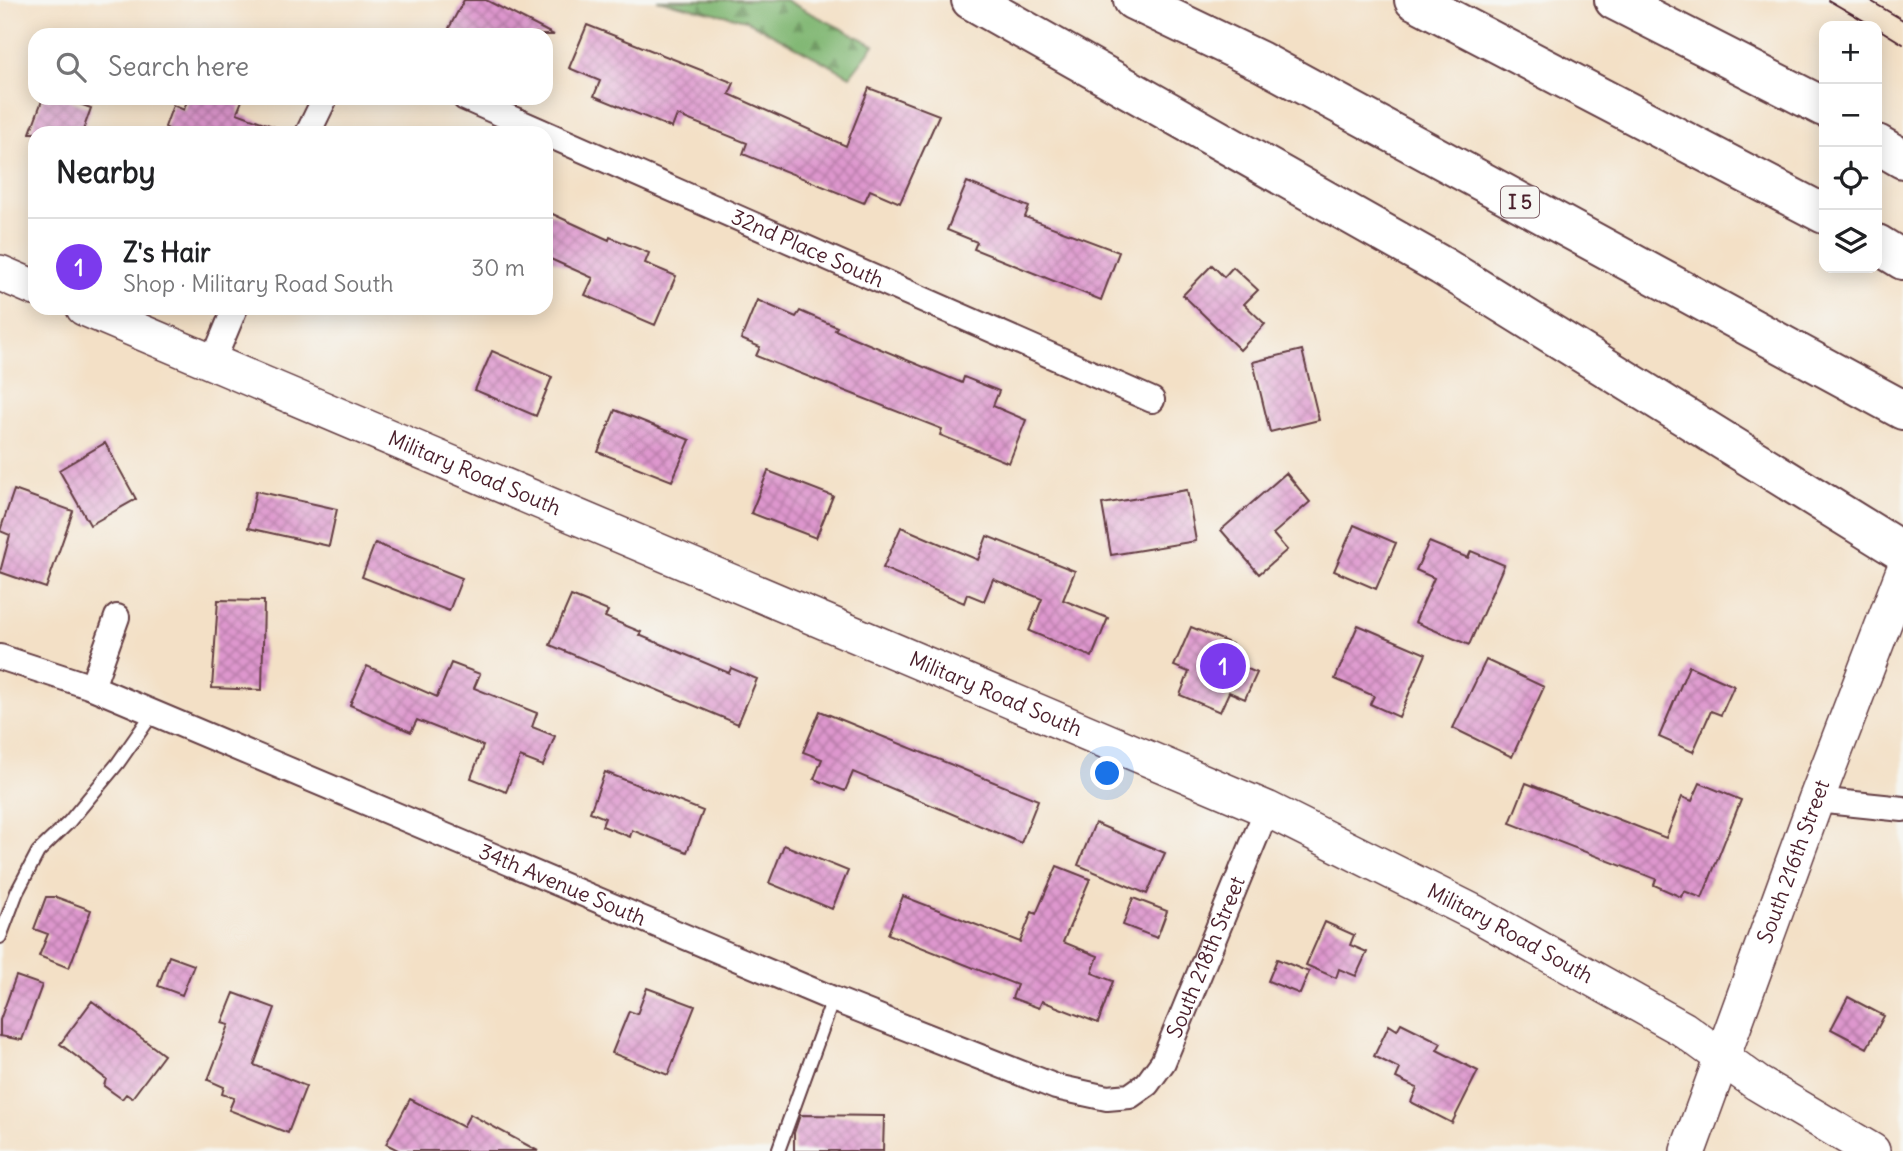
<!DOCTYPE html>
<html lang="en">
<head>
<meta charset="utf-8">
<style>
	:root { --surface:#fff; --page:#f2f2f2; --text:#202124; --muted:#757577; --line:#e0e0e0; --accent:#7c3aed }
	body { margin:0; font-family:Delius,sans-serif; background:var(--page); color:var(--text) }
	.controls { position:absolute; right:21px; top:21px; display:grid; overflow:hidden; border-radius:14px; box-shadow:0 4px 18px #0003 }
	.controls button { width:63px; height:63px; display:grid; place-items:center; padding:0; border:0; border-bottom:2px solid var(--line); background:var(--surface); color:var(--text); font:35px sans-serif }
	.you { position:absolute; left:1108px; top:774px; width:24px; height:24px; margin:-18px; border:5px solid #fff; border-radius:50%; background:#1a73e8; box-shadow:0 0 0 10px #1a73e833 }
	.badge { display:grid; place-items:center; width:46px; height:46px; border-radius:50%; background:var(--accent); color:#fff; font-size:23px; font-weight:700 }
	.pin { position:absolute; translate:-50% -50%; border:4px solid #fff; box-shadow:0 2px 7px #0006 }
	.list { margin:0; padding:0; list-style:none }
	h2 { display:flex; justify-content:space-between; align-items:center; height:91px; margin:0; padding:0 28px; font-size:30px }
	h2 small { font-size:23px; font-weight:400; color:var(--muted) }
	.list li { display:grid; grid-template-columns:46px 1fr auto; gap:21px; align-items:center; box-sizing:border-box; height:98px; padding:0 28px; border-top:2px solid var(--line) }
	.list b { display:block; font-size:26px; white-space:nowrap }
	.list p { margin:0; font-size:23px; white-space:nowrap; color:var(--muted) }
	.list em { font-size:23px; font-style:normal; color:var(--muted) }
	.icon { flex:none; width:38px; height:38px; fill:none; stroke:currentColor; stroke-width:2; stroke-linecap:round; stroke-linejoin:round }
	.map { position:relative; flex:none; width:1903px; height:1151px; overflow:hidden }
	.search { position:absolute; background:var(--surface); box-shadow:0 4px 18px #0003; left:28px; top:28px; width:525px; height:77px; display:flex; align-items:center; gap:18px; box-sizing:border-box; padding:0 24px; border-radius:21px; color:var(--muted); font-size:26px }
	.panel { position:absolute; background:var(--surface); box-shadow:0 4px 18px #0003; left:28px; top:126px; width:525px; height:189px; border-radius:21px }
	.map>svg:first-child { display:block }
	.forest { fill:url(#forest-firs); stroke:#666c50; stroke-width:2 }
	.building { fill:url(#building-cross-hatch) }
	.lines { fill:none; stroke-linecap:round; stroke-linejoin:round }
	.lane-casing { stroke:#633c42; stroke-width:16 }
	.street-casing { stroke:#633c42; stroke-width:28 }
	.secondary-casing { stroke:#633c42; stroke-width:38 }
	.highway-casing { stroke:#633c42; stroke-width:42 }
	.lane { stroke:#fff; stroke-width:12 }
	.street { stroke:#fff; stroke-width:24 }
	.secondary { stroke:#fff; stroke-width:35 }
	.highway { stroke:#fff; stroke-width:38 }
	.tram { stroke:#4a1f2b; stroke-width:2 }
	.labels { text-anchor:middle; stroke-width:5; stroke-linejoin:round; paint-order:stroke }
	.shield { fill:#f6f6f2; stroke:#7e6067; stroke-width:2 }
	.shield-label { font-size:19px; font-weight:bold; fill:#4a1f2b }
	.street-label { font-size:21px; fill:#4a1f2b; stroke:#f6f6f2 }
</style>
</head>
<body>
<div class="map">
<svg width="1903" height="1151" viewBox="0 0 1903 1151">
	<defs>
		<pattern id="forest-firs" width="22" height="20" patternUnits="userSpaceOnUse" patternTransform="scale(1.75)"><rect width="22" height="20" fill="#82b874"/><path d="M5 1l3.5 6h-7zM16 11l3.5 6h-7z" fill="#6c955f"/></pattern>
		<pattern id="building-cross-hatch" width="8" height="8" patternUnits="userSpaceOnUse" patternTransform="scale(1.75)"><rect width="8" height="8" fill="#de97ce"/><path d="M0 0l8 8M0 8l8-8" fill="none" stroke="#b67ba7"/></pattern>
	</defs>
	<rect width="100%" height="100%" fill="#f6f6f2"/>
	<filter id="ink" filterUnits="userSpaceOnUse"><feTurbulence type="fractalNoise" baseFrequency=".0143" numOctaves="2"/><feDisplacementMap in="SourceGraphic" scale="14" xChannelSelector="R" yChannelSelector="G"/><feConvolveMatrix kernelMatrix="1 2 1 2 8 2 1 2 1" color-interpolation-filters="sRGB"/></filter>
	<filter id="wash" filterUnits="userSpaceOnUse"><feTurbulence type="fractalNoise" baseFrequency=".00686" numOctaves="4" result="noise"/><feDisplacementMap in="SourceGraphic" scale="28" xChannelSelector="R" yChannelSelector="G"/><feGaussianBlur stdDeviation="1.57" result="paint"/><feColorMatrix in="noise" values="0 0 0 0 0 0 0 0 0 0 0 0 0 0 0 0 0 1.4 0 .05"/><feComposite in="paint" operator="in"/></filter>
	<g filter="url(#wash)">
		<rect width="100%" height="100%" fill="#f3e0c6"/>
		<path class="forest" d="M 657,0 L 785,0 L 874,45 L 850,76 L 746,20 Z"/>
		<g id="blocks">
			<path class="building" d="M 464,0 L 486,0 L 554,35 L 463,35 L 449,28 Z
				M 587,25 L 734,83 L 729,94 L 846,146 L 869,88 L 939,115 L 900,203 L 870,190 L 864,203 L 743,154 L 747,143 L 677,115 L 672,128 L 594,96 L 600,81 L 569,68 Z
				M 43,98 L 63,98 L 91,108 L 82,133 L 30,133 Z
				M 188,98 L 243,98 L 237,113 L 283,130 L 283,133 L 175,133 L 165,127 L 173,105 L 184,110 Z
				M 967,182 L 1029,207 L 1025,217 L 1119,252 L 1101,300 L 974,249 L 977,242 L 947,230 Z
				M 546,211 L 609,240 L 610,237 L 649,253 L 645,263 L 676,276 L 655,325 L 585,295 L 593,278 L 546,257 Z
				M 1212,265 L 1224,277 L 1233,267 L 1258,290 L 1244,304 L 1265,324 L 1240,350 L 1183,295 Z
				M 757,300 L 796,317 L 800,311 L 837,327 L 835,330 L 962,383 L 964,377 L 999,391 L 993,406 L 1026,420 L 1009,463 L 940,435 L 942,429 L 756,356 L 760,347 L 741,339 Z
				M 1302,350 L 1319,420 L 1270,432 L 1253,362 Z
				M 492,351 L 552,377 L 536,416 L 475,390 Z
				M 615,410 L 690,440 L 672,481 L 598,452 Z
				M 105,443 L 136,499 L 90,525 L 59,470 Z
				M 768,471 L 833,496 L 816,538 L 751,513 Z
				M 1286,473 L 1310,502 L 1273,534 L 1287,550 L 1259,574 L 1221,530 Z
				M 14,490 L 73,511 L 46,588 L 0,572 L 10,535 L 0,531 Z
				M 1187,490 L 1196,541 L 1111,555 L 1102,504 Z
				M 256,491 L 337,509 L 329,546 L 248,528 Z
				M 1354,525 L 1396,543 L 1376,589 L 1334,571 Z
				M 901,527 L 978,560 L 987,536 L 1075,571 L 1063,600 L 1108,618 L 1092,657 L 1029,631 L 1042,599 L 993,579 L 984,601 L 967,594 L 964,603 L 883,568 Z
				M 1429,542 L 1468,558 L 1471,551 L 1504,565 L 1469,645 L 1415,622 L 1434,578 L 1416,570 Z
				M 375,543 L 462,578 L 449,611 L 362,577 Z
				M 571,596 L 608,611 L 605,617 L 641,632 L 639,635 L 729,673 L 731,668 L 757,679 L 738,724 L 550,645 Z
				M 218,600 L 264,601 L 262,690 L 212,688 Z
				M 1358,625 L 1426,654 L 1399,717 L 1370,704 L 1374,696 L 1335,679 Z
				M 1191,627 L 1232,644 L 1225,659 L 1257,673 L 1245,699 L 1229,692 L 1220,712 L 1180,695 L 1189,672 L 1174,666 Z
				M 1486,660 L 1544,687 L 1512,757 L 1453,728 Z
				M 451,663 L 480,674 L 474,688 L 537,713 L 532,727 L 555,736 L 543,766 L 520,757 L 506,792 L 471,778 L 483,746 L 417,720 L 411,732 L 350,705 L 367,666 L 437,697 Z
				M 1689,666 L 1734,686 L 1721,715 L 1711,711 L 1693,752 L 1659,737 Z
				M 820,711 L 1038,800 L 1021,843 L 853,772 L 845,791 L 814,779 L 822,759 L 803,752 Z
				M 605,772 L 703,811 L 687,852 L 632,830 L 630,837 L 602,826 L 605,818 L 590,812 Z
				M 1526,783 L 1666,838 L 1682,797 L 1692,801 L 1700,783 L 1741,800 L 1702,898 L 1684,891 L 1681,897 L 1654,885 L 1656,879 L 1510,823 Z
				M 1095,823 L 1165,853 L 1147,894 L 1078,865 Z
				M 784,845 L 848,871 L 832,909 L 769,883 Z
				M 1057,866 L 1090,879 L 1063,942 L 1098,956 L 1092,973 L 1113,981 L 1098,1023 L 1042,1001 L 1039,1008 L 1012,998 L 1017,985 L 888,934 L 903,896 L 1020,942 L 1032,912 L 1036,914 Z
				M 46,897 L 56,897 L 91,910 L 69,968 L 39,956 L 48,934 L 34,929 Z
				M 1133,898 L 1167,911 L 1157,938 L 1123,925 Z
				M 1325,922 L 1354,935 L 1350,945 L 1367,952 L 1356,976 L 1339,969 L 1336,978 L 1306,965 Z
				M 169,956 L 194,965 L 182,995 L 158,986 Z
				M 1277,959 L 1309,972 L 1300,994 L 1268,981 Z
				M 16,976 L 42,985 L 22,1040 L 0,1036 L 0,1020 Z
				M 647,988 L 695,1006 L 668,1075 L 612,1053 L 629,1011 L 637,1014 Z
				M 234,993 L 275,1008 L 254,1065 L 306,1086 L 288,1133 L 229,1110 L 234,1098 L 222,1094 L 224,1087 L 208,1080 L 229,1025 L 222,1023 Z
				M 1848,997 L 1884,1016 L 1867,1048 L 1831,1029 Z
				M 92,1001 L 164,1055 L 132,1098 L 126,1094 L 122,1099 L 104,1086 L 106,1079 L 60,1044 Z
				M 1401,1023 L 1441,1043 L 1437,1050 L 1478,1071 L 1452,1123 L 1411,1102 L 1417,1088 L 1396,1078 L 1400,1069 L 1374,1056 L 1389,1025 L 1397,1030 Z
				M 410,1099 L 463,1127 L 470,1114 L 538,1151 L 400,1151 L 386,1144 Z
				M 800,1115 L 884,1116 L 883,1151 L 794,1151 L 794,1133 Z"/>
		</g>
	</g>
	<g filter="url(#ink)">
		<use href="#blocks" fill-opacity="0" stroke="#633c42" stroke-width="2"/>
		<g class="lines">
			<defs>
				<path id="lane" d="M 0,937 L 17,892 L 38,852 L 69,822 L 118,763 L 153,713
					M 778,1151 L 833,999"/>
				<g id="street">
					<path id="s1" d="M 465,98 L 1152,400"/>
					<path d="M 308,133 L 325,98"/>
					<path d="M 213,361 L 235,308"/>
					<path id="s2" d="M 0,657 L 92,687 L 833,999 L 1056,1087 L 1107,1098 L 1130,1096 L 1147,1084 L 1163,1062 L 1267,809"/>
					<path d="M 92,687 L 117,617"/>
					<path d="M 1816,800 L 1903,809"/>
				</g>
				<g id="secondary">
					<path d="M 0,273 L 35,288"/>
					<path id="s3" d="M 84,308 L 1267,809 L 1475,913 L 1683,1029 L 1757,1083 L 1872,1151"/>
					<path id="s4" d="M 1688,1151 L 1816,800 L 1903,573"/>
				</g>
				<path id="highway" d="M 971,0 L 1442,266 L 1903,552
					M 1133,0 L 1260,61 L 1903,410
					M 1414,0 L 1824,214
					M 1614,0 L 1824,107
					M 1877,144 L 1903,159
					M 1877,244 L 1903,260"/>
			</defs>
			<use href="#lane" class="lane-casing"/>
			<use href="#street" class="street-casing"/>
			<use href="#secondary" class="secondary-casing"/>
			<use href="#highway" class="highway-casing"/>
			<use href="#lane" class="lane"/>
			<use href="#street" class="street"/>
			<use href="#secondary" class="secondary"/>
			<use href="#highway" class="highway"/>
			<path class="tram" d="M 1828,0 L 1873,26
				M 1869,0 L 1903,20
				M 1877,28 L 1903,44"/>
		</g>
	</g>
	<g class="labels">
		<rect class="shield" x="1501" y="186.5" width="38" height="31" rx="5"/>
		<g class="shield-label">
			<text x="1520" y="209">I 5</text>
		</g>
		<g class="street-label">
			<text dy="7" stroke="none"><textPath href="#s1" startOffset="374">32nd Place South</textPath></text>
			<text dy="7" stroke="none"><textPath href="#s3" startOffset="424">Military Road South</textPath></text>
			<text dy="7" stroke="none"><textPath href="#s3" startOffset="990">Military Road South</textPath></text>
			<text dy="7" stroke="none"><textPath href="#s4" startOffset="308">South 216th Street</textPath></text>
			<text dy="7" stroke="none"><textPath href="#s2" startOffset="607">34th Avenue South</textPath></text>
			<text dy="7" stroke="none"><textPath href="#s3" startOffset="1558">Military Road South</textPath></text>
			<text dy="7" stroke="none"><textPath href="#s2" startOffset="1377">South 218th Street</textPath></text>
		</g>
	</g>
</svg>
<div class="controls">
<button>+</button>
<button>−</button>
<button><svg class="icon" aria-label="locate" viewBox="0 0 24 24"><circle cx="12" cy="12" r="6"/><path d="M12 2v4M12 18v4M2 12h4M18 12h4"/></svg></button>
<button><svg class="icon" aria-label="layers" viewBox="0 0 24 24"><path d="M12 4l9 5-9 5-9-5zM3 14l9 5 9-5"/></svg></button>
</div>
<div class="you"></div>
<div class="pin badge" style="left:1223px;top:666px">1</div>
<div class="search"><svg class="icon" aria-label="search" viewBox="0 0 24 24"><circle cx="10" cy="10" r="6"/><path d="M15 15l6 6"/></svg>Search here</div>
<section class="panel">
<h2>Nearby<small></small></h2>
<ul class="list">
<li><span class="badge">1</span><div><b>Z's Hair</b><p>Shop · Military Road South</p></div><em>30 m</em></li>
</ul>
</section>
</div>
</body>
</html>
